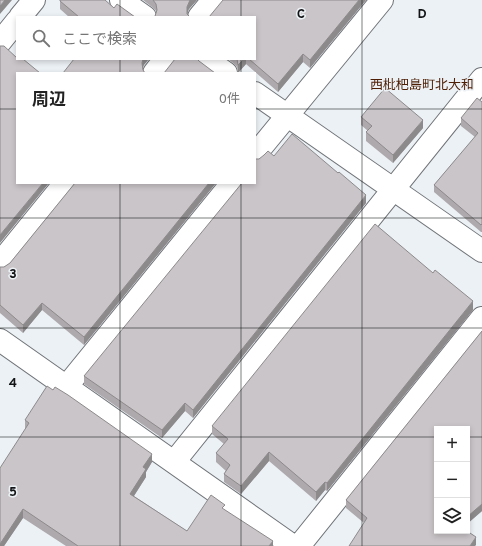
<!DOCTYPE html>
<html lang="ja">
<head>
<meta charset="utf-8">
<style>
	:root { --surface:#fff; --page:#f2f2f2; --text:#222; --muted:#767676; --line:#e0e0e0 }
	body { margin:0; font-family:Overpass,"Noto Sans JP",sans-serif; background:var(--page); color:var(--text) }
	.controls { position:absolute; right:12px; bottom:12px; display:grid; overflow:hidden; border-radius:0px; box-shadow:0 2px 6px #0003 }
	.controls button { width:36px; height:36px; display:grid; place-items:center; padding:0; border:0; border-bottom:1px solid var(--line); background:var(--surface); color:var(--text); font:20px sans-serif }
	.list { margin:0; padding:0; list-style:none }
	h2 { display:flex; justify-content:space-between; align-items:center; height:52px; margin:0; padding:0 16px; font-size:17px }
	h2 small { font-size:13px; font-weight:400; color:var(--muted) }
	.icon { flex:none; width:22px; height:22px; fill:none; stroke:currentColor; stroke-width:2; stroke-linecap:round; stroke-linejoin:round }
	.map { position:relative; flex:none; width:482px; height:546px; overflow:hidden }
	.search { position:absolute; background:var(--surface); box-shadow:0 2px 6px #0003; left:16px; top:16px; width:240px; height:44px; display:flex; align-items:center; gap:10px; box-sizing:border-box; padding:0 14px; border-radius:0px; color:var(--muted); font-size:15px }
	.panel { position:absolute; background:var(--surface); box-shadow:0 2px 6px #0003; left:16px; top:72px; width:240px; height:112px; border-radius:0px }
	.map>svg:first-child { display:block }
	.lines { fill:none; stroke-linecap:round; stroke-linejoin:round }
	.street-casing { stroke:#707478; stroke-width:24 }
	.street { stroke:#fff; stroke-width:22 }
	.wall { fill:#aea9ac }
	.shaded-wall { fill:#8d8a8c }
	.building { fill:#cac5c8; stroke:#8d8a8c }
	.grid { fill:none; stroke:#111314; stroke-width:1; stroke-opacity:0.55 }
	.labels { text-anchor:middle; stroke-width:3; stroke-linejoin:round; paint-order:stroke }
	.quarter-label { font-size:13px; fill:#4d1d04; stroke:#ecf1f5 }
	.grid-label { font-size:13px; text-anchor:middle; font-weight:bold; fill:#111314; stroke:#ecf1f5; stroke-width:3; stroke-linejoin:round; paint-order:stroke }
</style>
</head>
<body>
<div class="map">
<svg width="482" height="546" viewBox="0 0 482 546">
	<rect width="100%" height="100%" fill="#ecf1f5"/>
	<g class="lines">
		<defs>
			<path id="street" d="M 121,0 L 145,17
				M 20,17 L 34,0
				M 199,17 L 213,0
				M 0,42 L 17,21
				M 206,59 L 226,73
				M 154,73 L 165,59
				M 255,93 L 482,251
				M 255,155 L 382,0
				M 0,263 L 65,183
				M 0,340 L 293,546
				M 66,387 L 232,183
				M 174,462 L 482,79
				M 299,546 L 482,318"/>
		</defs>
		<use href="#street" class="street-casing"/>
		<use href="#street" class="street"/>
	</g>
	<path class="wall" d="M 143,0 L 197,0 L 189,9 L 155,16 L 156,13 L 156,11 L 152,7 Z
		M 366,0 L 310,68 L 303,62 L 278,92 L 246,64 L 238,73 L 237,67 L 233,63 L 228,59 L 255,59 Z
		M 60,1 L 114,8 L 135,17 L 69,17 L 60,9 Z
		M 482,102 L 482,232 L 481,232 L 434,192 L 434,185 L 475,137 L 461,126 L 461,118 Z
		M 361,117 L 423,128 L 393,163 L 366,141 L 366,132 L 368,131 L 361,125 Z
		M 274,156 L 366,203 L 193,418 L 185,411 L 162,438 L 84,384 L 84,376 L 255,183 L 259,159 Z
		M 75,183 L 216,183 L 84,345 L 42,310 L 23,333 L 0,313 L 0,267 L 4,267 L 10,263 Z
		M 473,310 L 327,491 L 325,490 L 316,501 L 269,461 L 241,494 L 224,482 L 224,474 L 226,471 L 216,462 L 216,453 L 224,444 L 212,434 L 212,426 Z
		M 482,331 L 482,511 L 467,524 L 467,429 L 437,531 L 476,545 L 364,523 L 346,508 L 346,500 Z
		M 25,420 L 152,462 L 146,472 L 146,477 L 134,496 L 187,531 L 225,510 L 273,546 L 66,546 L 23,518 L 4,546 L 0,546 L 26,429 L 25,428 Z"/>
	<path class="shaded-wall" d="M 5,0 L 12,0 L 0,14 L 0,6 Z
		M 190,0 L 197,0 L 189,9 L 187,15 L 187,7 Z
		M 359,0 L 366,0 L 310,68 L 310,60 Z
		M 303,54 L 303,62 L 278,92 L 278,84 Z
		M 143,59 L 149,59 L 144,65 L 142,71 L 142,63 Z
		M 244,59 L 246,59 L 246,64 L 238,73 L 238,65 Z
		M 423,120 L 423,128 L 393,163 L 393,155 Z
		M 43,183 L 49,183 L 0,243 L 0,235 Z
		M 209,183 L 216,183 L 84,345 L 84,337 Z
		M 366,195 L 366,203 L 193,418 L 193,410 Z
		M 473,301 L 473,310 L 327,491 L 327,483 Z
		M 42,303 L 42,310 L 23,333 L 23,325 Z
		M 185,403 L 185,411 L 162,438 L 162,430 Z
		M 269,452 L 269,461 L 241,494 L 241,486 Z
		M 152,454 L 152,462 L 146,472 L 146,477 L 130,502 L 130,494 L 143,467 Z
		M 325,482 L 325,490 L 316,501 L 316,492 Z
		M 482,504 L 482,511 L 467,524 L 467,517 Z
		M 23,509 L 23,518 L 4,546 L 0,546 L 0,544 Z
		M 476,537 L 476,545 L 475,546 L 470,546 Z
		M 273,541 L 273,546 L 269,546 Z"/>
	<path class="building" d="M 0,0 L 5,0 L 0,6 Z
		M 60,0 L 105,0 L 114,8 L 117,4 L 135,17 L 79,17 L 60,1 Z
		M 153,0 L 190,0 L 187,7 L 187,14 L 190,17 L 154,17 L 155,16 L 157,10 L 156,4 Z
		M 223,0 L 359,0 L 310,60 L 303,54 L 278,84 L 249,59 L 255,59 L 255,17 L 209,17 Z
		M 0,46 L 4,46 L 17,58 L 17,59 L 23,59 L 40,73 L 17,73 L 17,183 L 43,183 L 0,235 Z
		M 74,59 L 143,59 L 142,63 L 143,70 L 145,73 L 63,73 Z
		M 175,59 L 197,59 L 199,61 L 215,73 L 164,73 Z
		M 237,59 L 244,59 L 238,65 Z
		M 385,88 L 423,120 L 393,155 L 366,132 L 372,126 L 361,117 Z
		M 477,98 L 482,102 L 482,225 L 481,224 L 481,225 L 434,185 L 478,133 L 461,118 Z
		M 292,134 L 338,173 L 339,172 L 366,195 L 193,410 L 185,403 L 162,430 L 84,376 L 242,183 L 255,183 L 255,159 L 259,159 L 264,155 L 268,151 L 274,156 Z
		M 75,183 L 209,183 L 84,337 L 42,303 L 23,325 L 0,305 L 0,267 L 4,267 L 10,263 Z
		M 375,224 L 433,273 L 435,270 L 473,301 L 327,483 L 325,482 L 316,492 L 269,452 L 241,486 L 224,474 L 230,465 L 216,453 L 228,439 L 212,426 Z
		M 482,331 L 482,504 L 467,517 L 467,429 L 437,429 L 437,531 L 467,531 L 476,537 L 470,546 L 349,546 L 367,518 L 346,500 Z
		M 47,386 L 53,390 L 55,387 L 68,395 L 152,454 L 143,467 L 146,469 L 130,494 L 187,531 L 211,495 L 225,505 L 222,508 L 273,541 L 269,546 L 78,546 L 23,509 L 0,544 L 0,468 L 29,423 L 25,420 Z"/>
	<path class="grid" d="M 120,0 L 120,17M 241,0 L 241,17M 362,0 L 362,546M 120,59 L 120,73M 241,59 L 241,73M 0,109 L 17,109M 255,109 L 482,109M 120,183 L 120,546M 241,183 L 241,546M 0,218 L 482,218M 0,328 L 482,328M 0,437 L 437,437M 467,437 L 482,437"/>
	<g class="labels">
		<g class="quarter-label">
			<text x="422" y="89">西枇杷島町北大和</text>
		</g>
	</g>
	<g class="grid-label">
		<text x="301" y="18">C</text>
		<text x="422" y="18">D</text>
		<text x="13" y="278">3</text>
		<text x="13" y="387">4</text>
		<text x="13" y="496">5</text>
	</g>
</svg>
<div class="controls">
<button>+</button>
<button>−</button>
<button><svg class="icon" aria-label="layers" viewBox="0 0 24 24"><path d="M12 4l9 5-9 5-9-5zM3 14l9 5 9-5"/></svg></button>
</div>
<div class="search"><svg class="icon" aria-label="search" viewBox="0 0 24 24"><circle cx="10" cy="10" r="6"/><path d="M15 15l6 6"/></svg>ここで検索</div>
<section class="panel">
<h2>周辺<small>0件</small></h2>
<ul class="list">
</ul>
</section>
</div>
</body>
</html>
